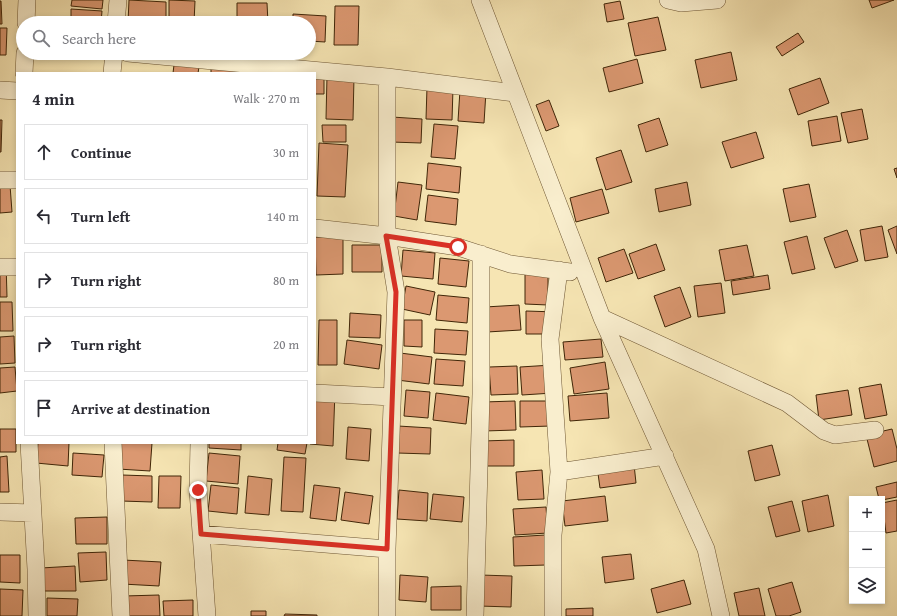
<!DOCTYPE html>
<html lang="en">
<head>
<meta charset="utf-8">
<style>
	:root { --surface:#fff; --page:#f2f2f3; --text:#2b2b33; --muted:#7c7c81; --line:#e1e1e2 }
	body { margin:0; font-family:"Gentium Book Plus",serif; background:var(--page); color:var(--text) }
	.controls { position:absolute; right:12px; bottom:12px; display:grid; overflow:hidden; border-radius:0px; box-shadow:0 2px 6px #0003 }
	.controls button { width:36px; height:36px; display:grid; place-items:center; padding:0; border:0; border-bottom:1px solid var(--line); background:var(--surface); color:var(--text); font:20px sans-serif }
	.stop { position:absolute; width:12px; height:12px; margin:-9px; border:3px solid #d93025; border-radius:50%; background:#fff }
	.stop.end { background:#d93025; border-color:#fff; box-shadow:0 1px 4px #0008 }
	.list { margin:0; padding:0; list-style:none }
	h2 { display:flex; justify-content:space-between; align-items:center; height:52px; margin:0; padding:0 16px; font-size:17px }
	h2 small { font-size:13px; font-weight:400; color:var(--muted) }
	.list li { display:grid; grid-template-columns:26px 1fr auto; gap:12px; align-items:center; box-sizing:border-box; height:56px; margin:0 8px 8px; padding:0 8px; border:1px solid var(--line); border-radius:0px }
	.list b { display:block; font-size:15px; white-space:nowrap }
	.list em { font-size:13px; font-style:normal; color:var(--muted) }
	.icon { flex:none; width:22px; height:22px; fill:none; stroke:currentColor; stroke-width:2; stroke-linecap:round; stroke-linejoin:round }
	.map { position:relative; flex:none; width:897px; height:616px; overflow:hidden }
	.search { position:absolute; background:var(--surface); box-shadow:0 2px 6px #0003; left:16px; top:16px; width:300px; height:44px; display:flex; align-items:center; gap:10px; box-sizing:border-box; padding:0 14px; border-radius:22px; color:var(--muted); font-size:15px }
	.panel { position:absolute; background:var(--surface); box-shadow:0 2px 6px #0003; left:16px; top:72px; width:300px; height:372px; border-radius:0px }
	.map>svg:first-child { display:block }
	.building { fill:#db9871; stroke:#402608 }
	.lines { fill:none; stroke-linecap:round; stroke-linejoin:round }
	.street-casing { stroke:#6e5633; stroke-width:18 }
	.street { stroke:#f9eece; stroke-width:17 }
	.route { stroke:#d93025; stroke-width:5 }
</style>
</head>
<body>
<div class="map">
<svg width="897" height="616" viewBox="0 0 897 616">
	<rect width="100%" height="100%" fill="#f6e5b3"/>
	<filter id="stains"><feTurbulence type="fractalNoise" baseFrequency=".005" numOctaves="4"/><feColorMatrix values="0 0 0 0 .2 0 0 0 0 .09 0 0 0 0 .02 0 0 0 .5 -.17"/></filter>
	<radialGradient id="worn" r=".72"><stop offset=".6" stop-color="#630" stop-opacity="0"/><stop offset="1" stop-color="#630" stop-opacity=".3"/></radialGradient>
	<path class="building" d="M 72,0 L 103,0 L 102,9 L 71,6 Z
		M 129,0 L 166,2 L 166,23 L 128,23 Z
		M 169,0 L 195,1 L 194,23 L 169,23 Z
		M 869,0 L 894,0 L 872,8 Z
		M 0,1 L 1,1 L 2,24 L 0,24 Z
		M 620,1 L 624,19 L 607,22 L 604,4 Z
		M 237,3 L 267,3 L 268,23 L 237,23 Z
		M 335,6 L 359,6 L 358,45 L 334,45 Z
		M 71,9 L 102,11 L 101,23 L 71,23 Z
		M 293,14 L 326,16 L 325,42 L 309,41 L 309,23 L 293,23 Z
		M 658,17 L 666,50 L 635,56 L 628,23 Z
		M 0,28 L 7,28 L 6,55 L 0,55 Z
		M 798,33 L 804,42 L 782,56 L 776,47 Z
		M 731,52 L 737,80 L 701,88 L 695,60 Z
		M 175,57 L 200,61 L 198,73 L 173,73 Z
		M 637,59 L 643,83 L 609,92 L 603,68 Z
		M 211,65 L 236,66 L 236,73 L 211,73 Z
		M 315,74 L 324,74 L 324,94 L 315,94 Z
		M 327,76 L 354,77 L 353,120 L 326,119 Z
		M 820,78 L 829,103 L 798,115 L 789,89 Z
		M 427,87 L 453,88 L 452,120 L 426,119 Z
		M 460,90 L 486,91 L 484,123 L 458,121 Z
		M 549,100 L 559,126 L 546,131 L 536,105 Z
		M 862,109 L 868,139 L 848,143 L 841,113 Z
		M 837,116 L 841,141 L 812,146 L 808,121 Z
		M 392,117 L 422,119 L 421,143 L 391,142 Z
		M 659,118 L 668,145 L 646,152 L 638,125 Z
		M 0,120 L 2,120 L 1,152 L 0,152 Z
		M 434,124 L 458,126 L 455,159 L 431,157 Z
		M 322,125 L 346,125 L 346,142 L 323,142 Z
		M 756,132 L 764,158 L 731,168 L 722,142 Z
		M 319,143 L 348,145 L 345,197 L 317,196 Z
		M 621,150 L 632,182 L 606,190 L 596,158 Z
		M 428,163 L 461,167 L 459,193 L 426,189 Z
		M 897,168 L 897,178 L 894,169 Z
		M 398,182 L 422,185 L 417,220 L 394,216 Z
		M 687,182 L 691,205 L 659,212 L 655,189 Z
		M 809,184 L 816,217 L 790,222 L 783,189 Z
		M 0,185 L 10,185 L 12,212 L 0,213 Z
		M 602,189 L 609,213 L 576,222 L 570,198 Z
		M 428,195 L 458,199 L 456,225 L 425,221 Z
		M 882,226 L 888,257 L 865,261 L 860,230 Z
		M 897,226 L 897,254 L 888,230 Z
		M 847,230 L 858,261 L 835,268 L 824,238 Z
		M 807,236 L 815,269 L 792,274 L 784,242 Z
		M 315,237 L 343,237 L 343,274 L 316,275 Z
		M 656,244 L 665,270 L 638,279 L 629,254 Z
		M 352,245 L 382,245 L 382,272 L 352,272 Z
		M 747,245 L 754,276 L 725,281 L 719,250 Z
		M 624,249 L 633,273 L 606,282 L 598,258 Z
		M 403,250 L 435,253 L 433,279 L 401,276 Z
		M 440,258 L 469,261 L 466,287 L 438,284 Z
		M 0,262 L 6,262 L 7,297 L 0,297 Z
		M 525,271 L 548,271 L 548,305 L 525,304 Z
		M 768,275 L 770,289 L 733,295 L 731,281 Z
		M 721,283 L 725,313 L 698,317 L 694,286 Z
		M 406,286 L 435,292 L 430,315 L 402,309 Z
		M 680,287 L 691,317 L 665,327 L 654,296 Z
		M 438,295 L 469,298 L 467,323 L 436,320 Z
		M 0,302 L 12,302 L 13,331 L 0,331 Z
		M 519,305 L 521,330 L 487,332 L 485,307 Z
		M 526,311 L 557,312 L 556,334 L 526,334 Z
		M 350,313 L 381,315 L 380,338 L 349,337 Z
		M 319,320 L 337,320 L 337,365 L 318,365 Z
		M 404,320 L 422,320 L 422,347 L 404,346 Z
		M 435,329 L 468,331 L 466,355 L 434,353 Z
		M 14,336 L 15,363 L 0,364 L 0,337 Z
		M 601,339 L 603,357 L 565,360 L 563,342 Z
		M 347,340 L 382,345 L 379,369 L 344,364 Z
		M 400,353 L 432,357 L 429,384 L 397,380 Z
		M 436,359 L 465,361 L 463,386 L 434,384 Z
		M 605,362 L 609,389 L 574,394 L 570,368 Z
		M 552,365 L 553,393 L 522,395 L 520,367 Z
		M 517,366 L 518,394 L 491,395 L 489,367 Z
		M 15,367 L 17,391 L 0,393 L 0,368 Z
		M 881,384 L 887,415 L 865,419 L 859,388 Z
		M 315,390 L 335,391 L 333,446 L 310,444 L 310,443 L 315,443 Z
		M 406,390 L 430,392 L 428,418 L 404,416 Z
		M 848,390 L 852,415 L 819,420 L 816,395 Z
		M 436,393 L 469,397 L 466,424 L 433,420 Z
		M 607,393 L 609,418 L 570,421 L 568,396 Z
		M 515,401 L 516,430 L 484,431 L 483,402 Z
		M 520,401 L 550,401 L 551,426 L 520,427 Z
		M 398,426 L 431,428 L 430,454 L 397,453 Z
		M 348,427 L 371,429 L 369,461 L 346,459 Z
		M 0,429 L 16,429 L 16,452 L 0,452 Z
		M 892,429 L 897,449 L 897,461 L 874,467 L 866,435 Z
		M 514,440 L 514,466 L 483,466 L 482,441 Z
		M 38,443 L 69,443 L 68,466 L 36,463 Z
		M 119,443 L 152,443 L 150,471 L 118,469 Z
		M 209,443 L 241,443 L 241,450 L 209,448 Z
		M 278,443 L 307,443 L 305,454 L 277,450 Z
		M 772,445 L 780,475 L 755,481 L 748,451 Z
		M 73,453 L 104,455 L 102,477 L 72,475 Z
		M 209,453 L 240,456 L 238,484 L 206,481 Z
		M 633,455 L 636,483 L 600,488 L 596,459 Z
		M 7,456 L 9,492 L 0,492 L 0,457 Z
		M 284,457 L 306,458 L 303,512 L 281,511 Z
		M 542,470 L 544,499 L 518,500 L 516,472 Z
		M 122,475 L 152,476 L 152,502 L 121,501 Z
		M 159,476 L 181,476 L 180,508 L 158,508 Z
		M 248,476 L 272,479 L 269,515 L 245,513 Z
		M 897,482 L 897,497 L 882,500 L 882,499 L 879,499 L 876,487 Z
		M 211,485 L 239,488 L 237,514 L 208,511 Z
		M 314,485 L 340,488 L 336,521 L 310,518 Z
		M 399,490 L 428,493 L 427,521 L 397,519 Z
		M 345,492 L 373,496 L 369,524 L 341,520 Z
		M 433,494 L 464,497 L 462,522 L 430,519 Z
		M 828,495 L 834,526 L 808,532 L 802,501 Z
		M 605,496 L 608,521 L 565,526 L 562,501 Z
		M 897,500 L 897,531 L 886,533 L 882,503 Z
		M 792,501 L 800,531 L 776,537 L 768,507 Z
		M 546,507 L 548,533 L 515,535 L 513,509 Z
		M 107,517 L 107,544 L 76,544 L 75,518 Z
		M 545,535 L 546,565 L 514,566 L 513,537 Z
		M 106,552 L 107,580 L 80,582 L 78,553 Z
		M 631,554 L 634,579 L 605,583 L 602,557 Z
		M 0,555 L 20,555 L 20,583 L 0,582 Z
		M 123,560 L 161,562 L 159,586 L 122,584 Z
		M 75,566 L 76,591 L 41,591 L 41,568 Z
		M 400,575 L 428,577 L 426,602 L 399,600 Z
		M 480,575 L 512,576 L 511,607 L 479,606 Z
		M 684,580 L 691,604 L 657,613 L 651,589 Z
		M 792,582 L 801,612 L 789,616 L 776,616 L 768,589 Z
		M 461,586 L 461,610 L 431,610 L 431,587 Z
		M 759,588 L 765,616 L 739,616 L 734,593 Z
		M 0,589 L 23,590 L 22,616 L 0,616 Z
		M 159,595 L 160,616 L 125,616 L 124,596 Z
		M 47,598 L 78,599 L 77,616 L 47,616 Z
		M 193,600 L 193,616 L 164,616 L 163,601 Z
		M 593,608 L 593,616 L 566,616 L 566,609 Z
		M 251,611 L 266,611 L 266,616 L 251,616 Z
		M 285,614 L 317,615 L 317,616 L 284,616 Z"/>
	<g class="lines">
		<defs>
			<path id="street" d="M 480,0 L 602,318 L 706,549 L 721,616
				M 668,0 L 681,3 L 717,0
				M 26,23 L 27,0
				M 116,23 L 118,0
				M 128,53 L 387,77 L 515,93
				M 24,73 L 25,53
				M 112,73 L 114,53
				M 0,90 L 17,91
				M 0,180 L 17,180
				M 315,228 L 387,236 L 458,247 L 510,264 L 570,272
				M 0,267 L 17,267
				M 602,318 L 787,403 L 824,431 L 835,435 L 875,430
				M 315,393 L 392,397
				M 29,443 L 36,569 L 37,616
				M 113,443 L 121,616
				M 199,443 L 198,490 L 207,616
				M 559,472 L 665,456
				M 0,512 L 33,513
				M 201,534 L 387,549
				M 387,616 L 387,549 L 396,292 L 387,236 L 387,77
				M 475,616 L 481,394 L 481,254
				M 553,616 L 553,535 L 559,472 L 550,339 L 559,270"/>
		</defs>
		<use href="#street" class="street-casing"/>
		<use href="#street" class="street"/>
	</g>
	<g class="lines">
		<path class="route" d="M 198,490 L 201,534 L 387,549 L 396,292 L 386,236 L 458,247"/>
	</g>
	<rect width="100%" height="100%" filter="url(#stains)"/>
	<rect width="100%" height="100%" fill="url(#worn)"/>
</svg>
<div class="controls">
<button>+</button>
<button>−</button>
<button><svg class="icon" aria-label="layers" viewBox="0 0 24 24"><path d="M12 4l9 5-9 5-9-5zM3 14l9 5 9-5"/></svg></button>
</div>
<div class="stop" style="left:458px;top:247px"></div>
<div class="stop end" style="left:198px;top:490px"></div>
<div class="search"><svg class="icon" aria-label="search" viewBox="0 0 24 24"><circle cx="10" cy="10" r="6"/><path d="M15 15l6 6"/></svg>Search here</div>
<section class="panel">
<h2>4 min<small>Walk · 270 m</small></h2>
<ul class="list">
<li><svg class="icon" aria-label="ahead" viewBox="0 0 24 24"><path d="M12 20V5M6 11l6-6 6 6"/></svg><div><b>Continue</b></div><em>30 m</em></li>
<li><svg class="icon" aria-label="left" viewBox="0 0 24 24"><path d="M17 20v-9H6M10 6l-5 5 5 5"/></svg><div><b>Turn left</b></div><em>140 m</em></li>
<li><svg class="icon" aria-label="right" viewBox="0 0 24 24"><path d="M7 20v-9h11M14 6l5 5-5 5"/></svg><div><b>Turn right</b></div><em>80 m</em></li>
<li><svg class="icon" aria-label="right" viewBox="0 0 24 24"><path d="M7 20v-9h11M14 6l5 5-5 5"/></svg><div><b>Turn right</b></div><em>20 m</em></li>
<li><svg class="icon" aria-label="arrive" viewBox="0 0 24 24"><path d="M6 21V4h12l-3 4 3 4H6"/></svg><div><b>Arrive at destination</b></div></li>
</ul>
</section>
</div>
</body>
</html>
